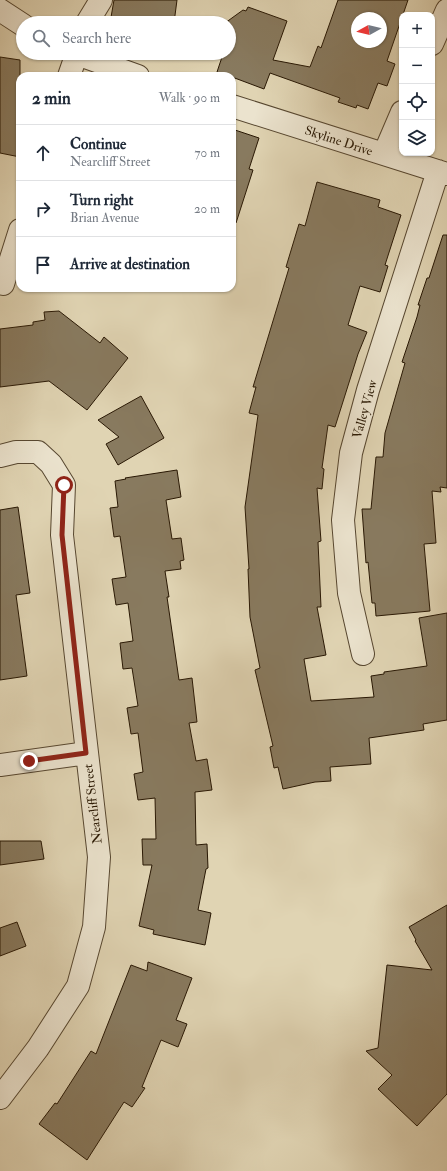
<!DOCTYPE html>
<html lang="en">
<head>
<meta charset="utf-8">
<style>
	:root { --surface:#fff; --page:#f6f6f7; --text:#1f2937; --muted:#747a83; --line:#e0e1e3 }
	body { margin:0; font-family:"IM FELL Double Pica",serif; background:var(--page); color:var(--text) }
	.controls { position:absolute; right:12px; top:12px; display:grid; overflow:hidden; border-radius:8px; box-shadow:0 1px 3px #0004 }
	.controls button { width:36px; height:36px; display:grid; place-items:center; padding:0; border:0; border-bottom:1px solid var(--line); background:var(--surface); color:var(--text); font:20px sans-serif }
	.compass { position:absolute; left:351px; top:12px; width:36px; height:36px; border-radius:50%; background:var(--surface); box-shadow:0 1px 3px #0004; rotate:262deg }
	.stop { position:absolute; width:12px; height:12px; margin:-9px; border:3px solid #8f2418; border-radius:50%; background:#fff }
	.stop.end { background:#8f2418; border-color:#fff; box-shadow:0 1px 4px #0008 }
	.list { margin:0; padding:0; list-style:none }
	h2 { display:flex; justify-content:space-between; align-items:center; height:52px; margin:0; padding:0 16px; font-size:17px }
	h2 small { font-size:13px; font-weight:400; color:var(--muted) }
	.list li { display:grid; grid-template-columns:26px 1fr auto; gap:12px; align-items:center; box-sizing:border-box; height:56px; padding:0 16px; border-top:1px solid var(--line) }
	.list b { display:block; font-size:15px; white-space:nowrap }
	.list p { margin:0; font-size:13px; white-space:nowrap; color:var(--muted) }
	.list em { font-size:13px; font-style:normal; color:var(--muted) }
	.icon { flex:none; width:22px; height:22px; fill:none; stroke:currentColor; stroke-width:2; stroke-linecap:round; stroke-linejoin:round }
	.map { position:relative; flex:none; width:447px; height:1171px; overflow:hidden }
	.search { position:absolute; background:var(--surface); box-shadow:0 1px 3px #0004; left:16px; top:16px; width:220px; height:44px; display:flex; align-items:center; gap:10px; box-sizing:border-box; padding:0 14px; border-radius:22px; color:var(--muted); font-size:15px }
	.panel { position:absolute; background:var(--surface); box-shadow:0 1px 3px #0004; left:16px; top:72px; width:220px; height:220px; border-radius:12px }
	.map>svg:first-child { display:block }
	.building { fill:#887a5f; stroke:#291804; fill-rule:evenodd }
	.lines { fill:none; stroke-linecap:round; stroke-linejoin:round }
	.street-casing { stroke:#574730; stroke-width:24 }
	.street { stroke:#ebe3ce; stroke-width:22 }
	.route { stroke:#8f2418; stroke-width:5 }
	.labels { text-anchor:middle; stroke-width:3; stroke-linejoin:round; paint-order:stroke }
	.street-label { font-size:13px; fill:#291804; stroke:#ebe3ce }
</style>
</head>
<body>
<div class="map">
<svg width="447" height="1171" viewBox="0 0 447 1171">
	<rect width="100%" height="100%" fill="#e0d4b3"/>
	<filter id="stains"><feTurbulence type="fractalNoise" baseFrequency=".005" numOctaves="4"/><feColorMatrix values="0 0 0 0 .2 0 0 0 0 .09 0 0 0 0 .02 0 0 0 .5 -.17"/></filter>
	<radialGradient id="worn" r=".72"><stop offset=".6" stop-color="#630" stop-opacity="0"/><stop offset="1" stop-color="#630" stop-opacity=".3"/></radialGradient>
	<path class="building" d="M 114,0 L 177,0 L 174,23 L 110,23 Z
		M 338,0 L 408,0 L 387,61 L 395,64 L 387,86 L 378,83 L 368,109 L 357,105 L 356,108 L 338,102 L 340,98 L 270,73 L 264,89 L 232,77 L 232,76 L 228,76 L 217,72 L 223,54 L 219,53 L 229,53 L 229,23 L 225,23 L 243,10 L 246,11 L 248,7 L 287,21 L 273,60 L 310,67 L 318,46 L 321,48 ZM 357,18 L 381,18 L 381,42 L 357,42 Z
		M 0,57 L 20,60 L 20,157 L 0,153 Z
		M 232,129 L 259,138 L 249,169 L 253,170 L 236,223 L 232,222 Z
		M 317,182 L 380,200 L 378,207 L 401,215 L 385,265 L 388,266 L 380,292 L 360,286 L 348,325 L 367,332 L 358,354 L 335,427 L 328,425 L 322,468 L 324,469 L 322,489 L 317,488 L 321,541 L 318,542 L 321,607 L 317,607 L 326,655 L 304,659 L 311,701 L 374,697 L 371,676 L 384,674 L 384,672 L 427,666 L 419,618 L 447,613 L 447,720 L 423,724 L 424,730 L 369,738 L 371,764 L 330,767 L 331,781 L 315,782 L 283,789 L 278,767 L 274,768 L 270,747 L 273,746 L 255,670 L 260,668 L 250,617 L 248,569 L 249,569 L 245,507 L 258,415 L 249,413 L 256,387 L 253,387 L 289,268 L 286,267 L 299,224 L 305,226 Z
		M 443,235 L 447,235 L 447,488 L 440,487 L 441,492 L 432,491 L 436,543 L 424,544 L 430,611 L 376,616 L 375,603 L 372,603 L 368,562 L 366,563 L 362,509 L 371,509 L 376,457 L 383,457 L 385,433 L 405,363 L 402,362 L 417,317 L 420,305 L 418,305 L 427,278 L 429,278 Z
		M 59,311 L 100,343 L 104,337 L 128,358 L 87,410 L 49,381 L 0,387 L 0,329 L 33,325 L 33,322 L 45,320 L 44,312 Z
		M 141,396 L 164,438 L 118,465 L 106,444 L 119,437 L 98,420 Z
		M 177,470 L 181,497 L 166,500 L 172,539 L 181,538 L 184,560 L 180,561 L 181,569 L 165,571 L 169,597 L 167,597 L 179,680 L 192,678 L 197,722 L 189,723 L 196,761 L 207,759 L 212,790 L 195,792 L 196,845 L 207,844 L 208,868 L 206,869 L 198,910 L 211,913 L 205,945 L 153,934 L 154,930 L 139,926 L 152,865 L 143,865 L 142,839 L 156,839 L 155,798 L 138,800 L 134,774 L 143,772 L 138,733 L 131,734 L 127,708 L 138,706 L 132,668 L 123,669 L 120,643 L 133,641 L 128,603 L 116,605 L 112,579 L 126,577 L 120,536 L 114,537 L 110,508 L 118,507 L 115,481 L 126,479 L 125,478 Z
		M 18,507 L 30,593 L 16,595 L 27,676 L 0,680 L 0,510 Z
		M 0,841 L 41,841 L 44,859 L 0,865 Z
		M 447,905 L 447,1094 L 417,1126 L 378,1089 L 392,1075 L 366,1051 L 378,1048 L 387,965 L 432,970 L 415,941 L 416,940 L 409,927 Z
		M 17,922 L 26,946 L 0,956 L 0,928 Z
		M 148,962 L 192,978 L 176,1020 L 187,1024 L 178,1047 L 161,1040 L 142,1087 L 145,1088 L 132,1107 L 124,1102 L 87,1160 L 39,1124 L 55,1103 L 57,1104 L 91,1051 L 96,1054 L 131,965 L 147,971 Z"/>
	<g class="lines">
		<defs>
			<path id="street" d="M 0,10 L 23,25
				M 87,23 L 101,0
				M 432,44 L 447,10
				M 74,53 L 138,76
				M 69,76 L 77,53
				M 232,106 L 447,174
				M 384,154 L 402,112
				M 3,284 L 20,230
				M 0,456 L 16,452 L 38,452 L 51,464 L 64,485 L 62,535 L 99,857 L 94,927 L 78,986 L 38,1048 L 0,1098
				M 363,654 L 349,593 L 343,520 L 351,453 L 368,390 L 438,171
				M 0,765 L 87,753"/>
		</defs>
		<use href="#street" class="street-casing"/>
		<use href="#street" class="street"/>
	</g>
	<g class="lines">
		<path class="route" d="M 29,761 L 86,753 L 62,535 L 64,485"/>
	</g>
	<g class="labels">
		<g class="street-label">
			<text transform="translate(339 140) rotate(18)" y="5">Skyline Drive</text>
			<text transform="translate(364 409) rotate(-74)" y="5">Valley View</text>
			<text transform="translate(92 804) rotate(-97)" y="5">Nearcliff Street</text>
		</g>
	</g>
	<rect width="100%" height="100%" filter="url(#stains)"/>
	<rect width="100%" height="100%" fill="url(#worn)"/>
</svg>
<div class="controls">
<button>+</button>
<button>−</button>
<button><svg class="icon" aria-label="locate" viewBox="0 0 24 24"><circle cx="12" cy="12" r="6"/><path d="M12 2v4M12 18v4M2 12h4M18 12h4"/></svg></button>
<button><svg class="icon" aria-label="layers" viewBox="0 0 24 24"><path d="M12 4l9 5-9 5-9-5zM3 14l9 5 9-5"/></svg></button>
</div>
<svg class="compass" viewBox="-18 -18 36 36"><path d="M0-13l5 13h-10z" fill="#e53935"/><path d="M0 13l5-13h-10z" fill="#747a83"/></svg>
<div class="stop" style="left:64px;top:485px"></div>
<div class="stop end" style="left:29px;top:761px"></div>
<div class="search"><svg class="icon" aria-label="search" viewBox="0 0 24 24"><circle cx="10" cy="10" r="6"/><path d="M15 15l6 6"/></svg>Search here</div>
<section class="panel">
<h2>2 min<small>Walk · 90 m</small></h2>
<ul class="list">
<li><svg class="icon" aria-label="ahead" viewBox="0 0 24 24"><path d="M12 20V5M6 11l6-6 6 6"/></svg><div><b>Continue</b><p>Nearcliff Street</p></div><em>70 m</em></li>
<li><svg class="icon" aria-label="right" viewBox="0 0 24 24"><path d="M7 20v-9h11M14 6l5 5-5 5"/></svg><div><b>Turn right</b><p>Brian Avenue</p></div><em>20 m</em></li>
<li><svg class="icon" aria-label="arrive" viewBox="0 0 24 24"><path d="M6 21V4h12l-3 4 3 4H6"/></svg><div><b>Arrive at destination</b></div></li>
</ul>
</section>
</div>
</body>
</html>
